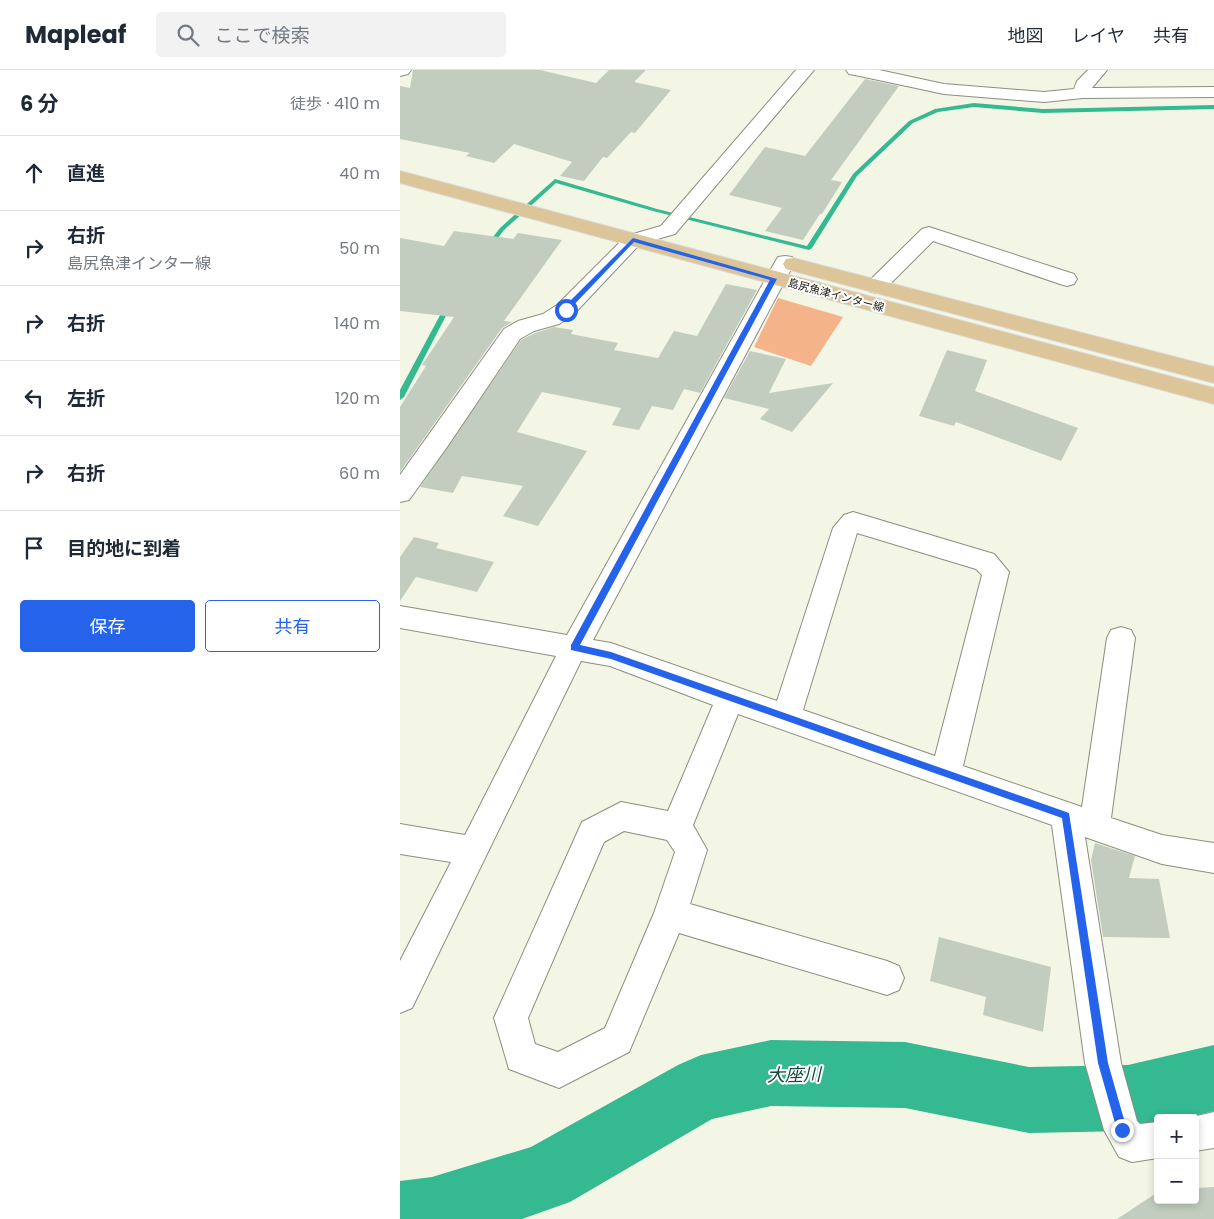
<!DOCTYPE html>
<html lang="ja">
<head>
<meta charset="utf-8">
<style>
	:root { --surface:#fff; --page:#f2f2f3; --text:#1f2937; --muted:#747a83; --line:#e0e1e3; --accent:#2563eb }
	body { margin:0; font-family:Poppins,"Noto Sans JP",sans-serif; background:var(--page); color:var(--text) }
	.controls { position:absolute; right:15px; bottom:15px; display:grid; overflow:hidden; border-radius:5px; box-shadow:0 2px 8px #0003 }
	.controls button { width:45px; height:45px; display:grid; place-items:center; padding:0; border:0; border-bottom:1px solid var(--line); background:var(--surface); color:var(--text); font:25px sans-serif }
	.stop { position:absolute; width:15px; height:15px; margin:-11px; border:4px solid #2563eb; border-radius:50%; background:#fff }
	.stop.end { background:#2563eb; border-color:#fff; box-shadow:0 1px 5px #0008 }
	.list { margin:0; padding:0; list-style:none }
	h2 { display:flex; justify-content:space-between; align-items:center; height:65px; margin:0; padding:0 20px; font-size:21px }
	h2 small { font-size:16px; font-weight:400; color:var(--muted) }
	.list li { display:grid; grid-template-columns:32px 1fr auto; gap:15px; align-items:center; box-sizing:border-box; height:75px; padding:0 20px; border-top:1px solid var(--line) }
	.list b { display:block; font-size:19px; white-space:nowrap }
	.list p { margin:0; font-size:16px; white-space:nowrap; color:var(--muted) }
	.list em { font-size:16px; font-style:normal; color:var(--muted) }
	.actions { display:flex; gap:10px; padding:15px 20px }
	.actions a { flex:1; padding:11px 0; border:1px solid var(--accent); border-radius:5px; text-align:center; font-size:18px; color:var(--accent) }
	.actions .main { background:var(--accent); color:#fff }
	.icon { flex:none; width:28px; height:28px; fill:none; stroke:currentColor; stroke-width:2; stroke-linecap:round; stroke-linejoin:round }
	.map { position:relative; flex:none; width:814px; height:1149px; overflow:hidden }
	header { display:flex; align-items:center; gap:30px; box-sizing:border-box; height:70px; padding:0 25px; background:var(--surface); border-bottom:1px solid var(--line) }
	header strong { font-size:24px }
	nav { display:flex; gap:28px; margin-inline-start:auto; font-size:18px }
	.search { width:350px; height:45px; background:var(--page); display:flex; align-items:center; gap:12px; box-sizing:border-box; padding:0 18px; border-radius:5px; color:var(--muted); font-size:19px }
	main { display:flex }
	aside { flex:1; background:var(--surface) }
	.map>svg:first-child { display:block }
	.green { fill:#f5b389 }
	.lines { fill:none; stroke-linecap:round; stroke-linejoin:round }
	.stream { fill:#34b991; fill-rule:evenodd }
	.river { fill:#34b991; fill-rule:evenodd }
	.building { fill:#c2cdc0 }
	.minor-casing { stroke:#8c8e7e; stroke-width:2 }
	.major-casing { stroke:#dadad9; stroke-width:2 }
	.minor { fill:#fff; fill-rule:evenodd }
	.major { fill:#dcc598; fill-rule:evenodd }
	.route { fill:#2563eb }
	.labels { text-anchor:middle; stroke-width:4; stroke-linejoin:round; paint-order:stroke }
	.far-street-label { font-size:11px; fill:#15150f; stroke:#fff }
	.near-water-label { font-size:18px; font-style:italic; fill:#164b3a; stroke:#fff }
</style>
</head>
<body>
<header>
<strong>Mapleaf</strong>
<div class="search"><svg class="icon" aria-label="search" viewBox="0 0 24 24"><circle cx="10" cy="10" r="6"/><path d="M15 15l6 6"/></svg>ここで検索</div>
<nav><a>地図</a><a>レイヤ</a><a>共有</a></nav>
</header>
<main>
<aside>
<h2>6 分<small>徒歩 · 410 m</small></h2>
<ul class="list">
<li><svg class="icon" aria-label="ahead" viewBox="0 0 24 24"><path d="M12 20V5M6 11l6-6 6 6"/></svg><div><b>直進</b></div><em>40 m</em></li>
<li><svg class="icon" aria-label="right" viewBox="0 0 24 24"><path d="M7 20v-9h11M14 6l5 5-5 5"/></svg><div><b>右折</b><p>島尻魚津インター線</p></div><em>50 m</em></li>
<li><svg class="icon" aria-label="right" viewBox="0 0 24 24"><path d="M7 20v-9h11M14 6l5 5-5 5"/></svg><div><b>右折</b></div><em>140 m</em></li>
<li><svg class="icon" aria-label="left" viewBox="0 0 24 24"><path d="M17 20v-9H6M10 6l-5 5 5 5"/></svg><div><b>左折</b></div><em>120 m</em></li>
<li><svg class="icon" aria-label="right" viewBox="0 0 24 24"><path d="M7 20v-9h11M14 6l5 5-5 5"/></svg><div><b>右折</b></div><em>60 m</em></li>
<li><svg class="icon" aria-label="arrive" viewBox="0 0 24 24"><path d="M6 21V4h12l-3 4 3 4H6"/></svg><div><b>目的地に到着</b></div></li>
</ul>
<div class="actions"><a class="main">保存</a><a>共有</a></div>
</aside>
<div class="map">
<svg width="814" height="1149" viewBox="0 0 814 1149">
	<rect width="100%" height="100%" fill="#f4f6e5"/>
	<path class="green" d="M 378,228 L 443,247 L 411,296 L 354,277 Z"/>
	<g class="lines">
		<path class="stream" d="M 574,33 L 643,39 L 814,35 L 814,39 L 643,43 L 574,37 L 538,42 L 513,53 L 457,106 L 412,178 L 409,180 L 253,141 L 156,113 L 104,160 L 91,177 L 89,178 L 86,176 L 100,158 L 155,109 L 257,139 L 407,176 L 453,104 L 509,51 L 535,39 Z
			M 46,234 L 50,234 L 51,236 L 4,327 L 0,330 L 0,320 Z"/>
		<path class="river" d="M 371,970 L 505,972 L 629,997 L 728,995 L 814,975 L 814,1041 L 785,1048 L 758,1048 L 758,1054 L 728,1061 L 629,1063 L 505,1038 L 371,1036 L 312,1049 L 170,1132 L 122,1149 L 0,1149 L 0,1111 L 32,1107 L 131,1077 L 278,995 L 301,985 Z"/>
	</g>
	<path class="building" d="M 13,0 L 140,0 L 196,13 L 209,0 L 246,0 L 234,12 L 271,20 L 235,63 L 231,62 L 207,88 L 203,87 L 184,111 L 160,106 L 172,92 L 114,74 L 94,93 L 66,86 L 70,83 L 0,69 L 0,16 L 10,18 Z
		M 465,9 L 499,16 L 431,110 L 442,112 L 422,144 L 420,144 L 403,170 L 365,161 L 382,138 L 329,125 L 365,77 L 405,86 Z
		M 54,161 L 113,169 L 118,163 L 162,170 L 104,251 L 112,252 L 102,258 L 0,402 L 0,337 L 26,296 L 22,295 L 54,247 L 0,241 L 0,168 L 44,176 Z
		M 326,214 L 357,220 L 300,323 L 284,319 L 273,340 L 252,336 L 239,360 L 212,355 L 221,338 L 142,322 L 117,362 L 187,381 L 138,456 L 103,446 L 123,416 L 62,406 L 53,423 L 20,417 L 121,270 L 135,263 L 154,257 L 173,260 L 171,264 L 218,273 L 214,280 L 258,288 L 274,261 L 297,266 Z
		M 547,280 L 587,290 L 575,321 L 678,358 L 661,391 L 556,352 L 554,356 L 519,346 Z
		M 350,281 L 386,289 L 369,323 L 433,313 L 392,362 L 360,349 L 369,339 L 324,328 Z
		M 14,467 L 39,473 L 36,478 L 94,492 L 77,522 L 16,507 L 0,531 L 0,487 Z
		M 695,773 L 735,786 L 729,808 L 759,809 L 770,868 L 703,867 L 691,790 Z
		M 539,867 L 651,897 L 643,962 L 583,945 L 586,927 L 530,911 Z
		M 814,1117 L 814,1149 L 717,1149 L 758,1122 L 758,1130 L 795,1130 L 795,1118 Z"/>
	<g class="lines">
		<defs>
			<path id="minor" d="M 0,0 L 11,0 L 8,4 L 0,6 Z
				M 396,0 L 414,0 L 275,164 L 240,174 L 173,245 L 159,254 L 134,261 L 120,269 L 47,377 L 9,430 L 0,432 L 0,405 L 104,259 L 118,251 L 143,244 L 157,235 L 226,166 L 261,156 Z
				M 446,0 L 479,0 L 544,14 L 644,22 L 674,19 L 677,11 L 688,0 L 707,0 L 692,18 L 814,17 L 814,27 L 683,28 L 644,32 L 544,24 L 455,5 L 449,4 Z
				M 529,157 L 674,204 L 677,209 L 674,214 L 667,216 L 660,214 L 533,171 L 483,221 L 476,223 L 469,221 L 466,216 L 469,211 L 522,159 Z
				M 385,186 L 392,187 L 395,192 L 193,570 L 211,573 L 377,631 L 433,458 L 444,445 L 453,442 L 594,484 L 609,502 L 563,696 L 682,737 L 707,568 L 711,560 L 721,557 L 731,560 L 735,568 L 711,748 L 762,765 L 814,773 L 814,803 L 762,794 L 685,767 L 721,993 L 737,1051 L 740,1054 L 758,1052 L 758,1088 L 732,1092 L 719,1087 L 704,1060 L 685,993 L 652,755 L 338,644 L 293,755 L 307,780 L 290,834 L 487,891 L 499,896 L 504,908 L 499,920 L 487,925 L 279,863 L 229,982 L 159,1018 L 109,999 L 94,948 L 182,752 L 221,732 L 268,741 L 313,635 L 210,596 L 181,591 L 12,938 L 0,943 L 0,891 L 51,792 L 0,784 L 0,754 L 65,765 L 156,586 L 0,558 L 0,536 L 167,565 L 375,192 L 378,187 ZM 457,463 L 576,499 L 582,505 L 535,686 L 403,640 ZM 224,761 L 267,770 L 275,782 L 254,843 L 205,958 L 158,982 L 135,974 L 128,948 L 204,772 Z
				M 814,1042 L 814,1078 L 795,1081 L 795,1048 L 788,1048 Z"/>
			<path id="major" d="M 0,101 L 814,318 L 814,334 L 0,113 Z
				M 393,188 L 814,297 L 814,313 L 386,199 L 383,194 L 386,189 Z"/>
		</defs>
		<use href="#minor" class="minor-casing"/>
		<use href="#major" class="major-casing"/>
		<use href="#minor" class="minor"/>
		<use href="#major" class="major"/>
	</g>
	<path class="route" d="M 233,168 L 377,209 L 180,575 L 211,582 L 669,743 L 708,993 L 727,1060 L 726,1063 L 718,1063 L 717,1060 L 698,993 L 662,748 L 211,589 L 171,580 L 171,575 L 370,210 L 234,172 L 168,241 L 163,241 L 163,238 Z"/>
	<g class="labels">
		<g class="far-street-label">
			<text transform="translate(436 225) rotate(15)" y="4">島尻魚津インター線</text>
		</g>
		<g class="near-water-label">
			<text transform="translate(394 1005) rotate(-1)" y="6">大座川</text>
		</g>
	</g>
</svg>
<div class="controls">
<button>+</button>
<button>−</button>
</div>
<div class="stop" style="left:166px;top:240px"></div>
<div class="stop end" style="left:722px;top:1060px"></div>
</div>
</main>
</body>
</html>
